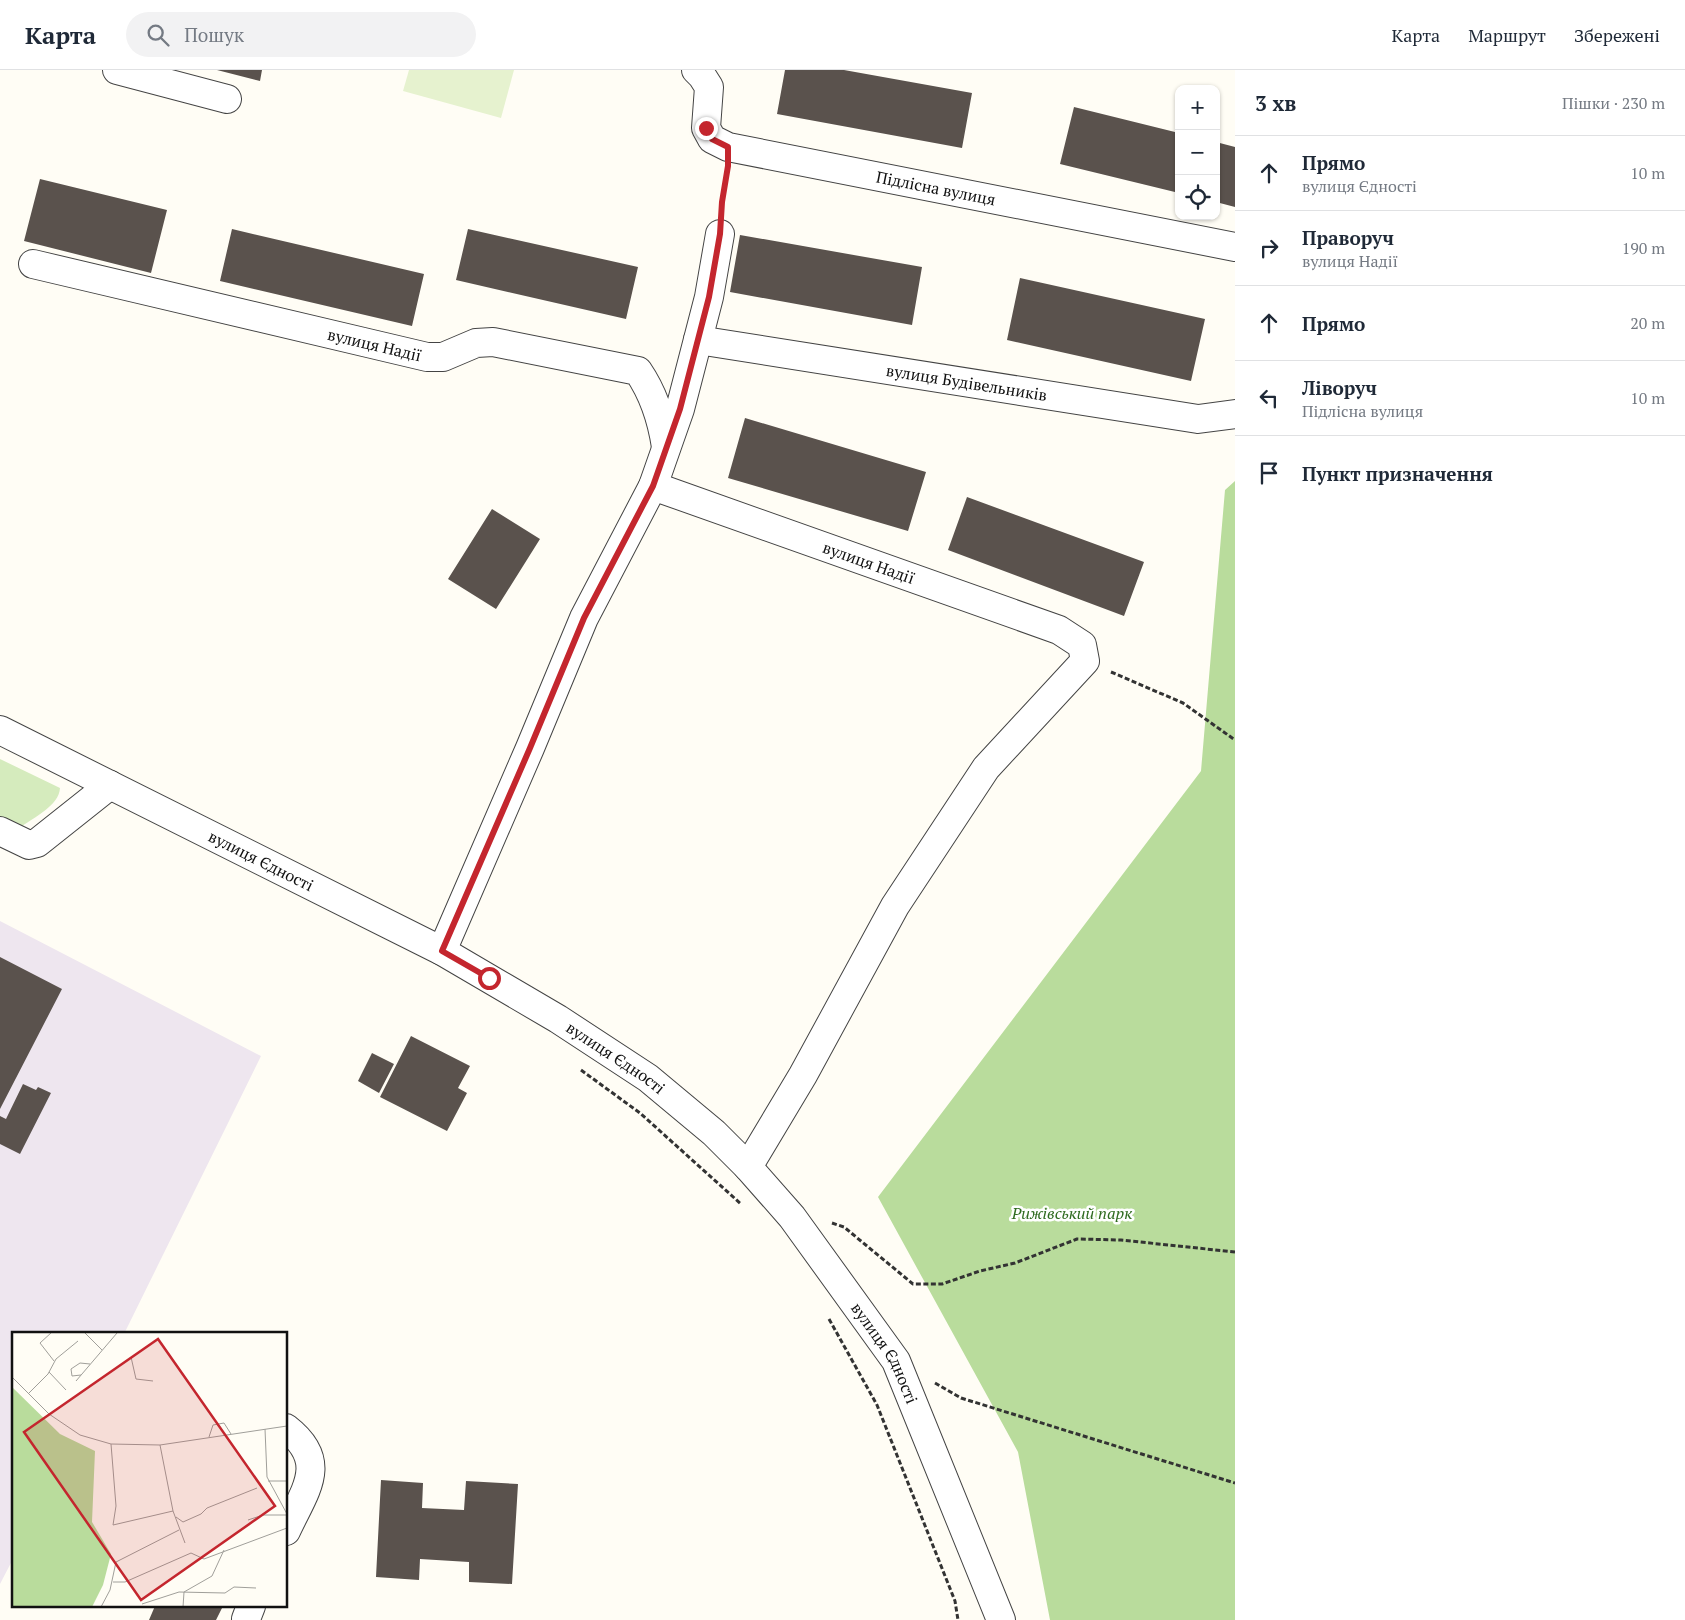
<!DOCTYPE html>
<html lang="uk">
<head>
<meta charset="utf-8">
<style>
	:root { --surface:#fff; --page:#f2f2f3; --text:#1f2937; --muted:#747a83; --line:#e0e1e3 }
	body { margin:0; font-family:"PT Serif",serif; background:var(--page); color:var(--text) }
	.controls { position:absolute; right:15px; top:15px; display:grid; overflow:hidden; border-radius:10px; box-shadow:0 1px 4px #0004 }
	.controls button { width:45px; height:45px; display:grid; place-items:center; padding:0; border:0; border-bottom:1px solid var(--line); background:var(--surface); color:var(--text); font:25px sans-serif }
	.stop { position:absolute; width:15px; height:15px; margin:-11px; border:4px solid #c4262e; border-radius:50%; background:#fff }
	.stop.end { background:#c4262e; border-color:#fff; box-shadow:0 1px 5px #0008 }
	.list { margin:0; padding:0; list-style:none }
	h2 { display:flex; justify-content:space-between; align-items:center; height:65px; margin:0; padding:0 20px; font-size:21px }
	h2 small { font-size:16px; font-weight:400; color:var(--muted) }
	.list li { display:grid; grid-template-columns:32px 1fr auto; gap:15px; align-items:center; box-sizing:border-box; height:75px; padding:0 20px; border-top:1px solid var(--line) }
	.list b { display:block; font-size:19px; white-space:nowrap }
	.list p { margin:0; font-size:16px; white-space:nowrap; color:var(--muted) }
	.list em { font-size:16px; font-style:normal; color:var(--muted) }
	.icon { flex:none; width:28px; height:28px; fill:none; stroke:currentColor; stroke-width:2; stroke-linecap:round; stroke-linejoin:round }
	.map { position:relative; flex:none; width:1235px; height:1550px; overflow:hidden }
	header { display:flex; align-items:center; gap:30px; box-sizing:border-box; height:70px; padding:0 25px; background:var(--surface); border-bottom:1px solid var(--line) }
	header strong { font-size:24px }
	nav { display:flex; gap:28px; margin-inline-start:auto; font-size:18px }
	.search { width:350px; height:45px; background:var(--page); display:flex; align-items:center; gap:12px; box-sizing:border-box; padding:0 18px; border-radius:28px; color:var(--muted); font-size:19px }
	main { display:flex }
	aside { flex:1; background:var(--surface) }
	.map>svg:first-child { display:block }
	.industrial { fill:#eee6ef }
	.green { fill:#d5ebbd }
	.forest { fill:#b9dc9c }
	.pitch { fill:#e6f2cf }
	.building { fill:#5a524d }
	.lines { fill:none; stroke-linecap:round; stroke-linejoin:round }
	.minor-casing { stroke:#444; stroke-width:30 }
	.path { stroke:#333; stroke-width:3; stroke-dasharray:5 2.5; stroke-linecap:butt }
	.minor { stroke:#fff; stroke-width:28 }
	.route { stroke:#c4262e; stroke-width:6 }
	.labels { text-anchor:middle; stroke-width:5; stroke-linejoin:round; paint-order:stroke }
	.street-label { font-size:16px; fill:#111; stroke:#fff }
	.park-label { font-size:16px; font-style:italic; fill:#2f6b1f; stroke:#fff }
	.inset-road { fill:none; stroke:#a09f9a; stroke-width:1 }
	.view { fill:#c4262e; fill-opacity:0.15; stroke:#c4262e; stroke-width:2.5 }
	.inset-edge { fill:none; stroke:#111; stroke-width:2.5 }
</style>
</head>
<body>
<header>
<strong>Карта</strong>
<div class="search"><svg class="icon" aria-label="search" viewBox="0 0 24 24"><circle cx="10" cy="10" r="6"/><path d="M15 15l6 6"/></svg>Пошук</div>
<nav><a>Карта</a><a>Маршрут</a><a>Збережені</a></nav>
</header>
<main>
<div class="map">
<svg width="1235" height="1550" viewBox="0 0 1235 1550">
	<rect width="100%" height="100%" fill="#fffdf5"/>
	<path class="industrial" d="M 0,851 L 261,986 L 124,1264 L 14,1264 L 14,1487 L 0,1514 Z"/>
	<path class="green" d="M 0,689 L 60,718 C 59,736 34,747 21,757 L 0,748 Z"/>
	<path class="forest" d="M 1235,411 L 1235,1550 L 1050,1550 L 1018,1382 L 878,1127 L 1201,701 L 1225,420 Z"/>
	<path class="pitch" d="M 409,0 L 514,0 L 501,48 L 403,21 Z"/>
	<path class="building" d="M 217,0 L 262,0 L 260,11 Z
		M 785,0 L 844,0 L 972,23 L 962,78 L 777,44 Z
		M 1074,37 L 1179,63 L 1179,123 L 1060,94 Z
		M 1216,72 L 1235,77 L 1235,137 L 1216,132 Z
		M 40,109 L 167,140 L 151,203 L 24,171 Z
		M 232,159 L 424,204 L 412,256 L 220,211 Z
		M 468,159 L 638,197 L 626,249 L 456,210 Z
		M 740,165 L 922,197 L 912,255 L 730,222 Z
		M 1020,208 L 1205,249 L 1191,311 L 1007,270 Z
		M 745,348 L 926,402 L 908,461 L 728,408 Z
		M 967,427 L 1144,492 L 1124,546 L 948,480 Z
		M 492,439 L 540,469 L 496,539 L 448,509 Z
		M 0,887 L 62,919 L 0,1039 Z
		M 411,966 L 470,996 L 458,1018 L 467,1023 L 447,1061 L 380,1027 Z
		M 372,983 L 394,994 L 379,1023 L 358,1011 Z
		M 23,1014 L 36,1020 L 38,1017 L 51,1023 L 20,1084 L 0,1074 L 0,1046 L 6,1049 Z
		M 381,1410 L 423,1413 L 422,1438 L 464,1440 L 466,1411 L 518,1414 L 512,1514 L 469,1512 L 469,1492 L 420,1489 L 419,1510 L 376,1507 Z
		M 155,1536 L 223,1536 L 216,1550 L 149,1550 Z"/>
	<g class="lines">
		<defs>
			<g id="minor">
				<path d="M 117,0 L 227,29"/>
				<path id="s1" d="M 696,0 L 702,6 L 709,17 L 706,58 L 712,69 L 728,77 L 1235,177"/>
				<path id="s2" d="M 33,194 L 427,287 L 443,287 L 476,273 L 493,272 L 638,301 C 653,323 662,350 666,377"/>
				<path id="s3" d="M 698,270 L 1198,349 L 1235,344"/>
				<path id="s4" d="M 653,416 L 1059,560 L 1082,575 L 1085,591 L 986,698 L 895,836 L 803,1005 L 748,1097"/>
				<path id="s5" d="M 0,660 L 442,881 L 558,949 L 648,1008 L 714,1063 L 748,1097 L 792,1147 L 896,1291 L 1001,1550"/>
				<path d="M 0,761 L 29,775 L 37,773 L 110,715"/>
				<path d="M 442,881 L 530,678 L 584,548 L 653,416 L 680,339 L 709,227 L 720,164"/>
				<path d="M 286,1358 C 330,1392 305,1420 286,1461"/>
				<path d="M 246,1549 L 251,1536"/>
			</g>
		</defs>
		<use href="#minor" class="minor-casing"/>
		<path class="path" d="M 722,136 L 726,105
			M 1111,602 L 1183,633 L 1235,670
			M 581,1000 L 640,1043 L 741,1134
			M 832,1153 L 844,1157 L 913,1214 L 942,1214 L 980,1201 L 1015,1193 L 1077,1169 L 1121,1170 L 1235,1182
			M 829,1249 L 877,1335 L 955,1531 L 958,1550
			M 935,1313 L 961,1328 L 1235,1413"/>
		<use href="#minor" class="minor"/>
	</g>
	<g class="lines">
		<path class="route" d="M 489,908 L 442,881 L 530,678 L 584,548 L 653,416 L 680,339 L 709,227 L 720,164 L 722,132 L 728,96 L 728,77 L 712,69 L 706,58"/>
	</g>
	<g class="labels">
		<g class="street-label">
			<text dy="6" stroke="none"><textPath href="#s1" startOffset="305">Підлісна вулиця</textPath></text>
			<text dy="6" stroke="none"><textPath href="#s2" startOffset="351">вулиця Надії</textPath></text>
			<text dy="6" stroke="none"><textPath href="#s3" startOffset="272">вулиця Будівельників</textPath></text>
			<text dy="6" stroke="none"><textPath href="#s4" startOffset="229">вулиця Надії</textPath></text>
			<text dy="6" stroke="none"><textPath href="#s5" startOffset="292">вулиця Єдності</textPath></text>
			<text dy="6" stroke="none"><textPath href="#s5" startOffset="698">вулиця Єдності</textPath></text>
			<text dy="6" stroke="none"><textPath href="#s5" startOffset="1102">вулиця Єдності</textPath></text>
		</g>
		<g class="park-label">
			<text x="1072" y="1149">Рижівський парк</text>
		</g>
	</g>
	<g transform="translate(12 1262)">
		<rect width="275" height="275" fill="#fffdf5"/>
		<path d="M 0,55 L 48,102 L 83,119 L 80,190 L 99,222 L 91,253 L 80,275 L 0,275 Z" fill="#b9dc9c"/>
		<path class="inset-road" d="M 40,0 L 28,11 L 42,29M 72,0 L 90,18M 119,25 L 124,47 L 141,49M 37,40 L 54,58M 69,43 L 60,44 L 59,37 L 68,31 L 78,32M 0,45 L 37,82 L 68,103 L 99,112 L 148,113 L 275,94M 64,49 L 105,1M 17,61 L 36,42 L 44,27 L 66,9M 253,97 L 255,145 L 275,182M 197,105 L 201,93 L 212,91 L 219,102M 99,112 L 104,174 L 101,193 L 161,179M 148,113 L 161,179 L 173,211M 256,149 L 275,149M 164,185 L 171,190 L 189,182 L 195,176 L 245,156M 236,188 L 251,183 L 275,183M 101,250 L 113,250 L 179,221 L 192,227 L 275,196M 130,272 L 167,260 L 213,261 L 222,255 L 244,256M 89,275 L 98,258 L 104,230 L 167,198M 171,275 L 172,260 L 200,244 L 212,218"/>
		<path class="view" d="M 146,7 L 263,174 L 129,268 L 12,100 Z"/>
		<rect width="275" height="275" class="inset-edge"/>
	</g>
</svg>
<div class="controls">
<button>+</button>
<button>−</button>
<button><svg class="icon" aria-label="locate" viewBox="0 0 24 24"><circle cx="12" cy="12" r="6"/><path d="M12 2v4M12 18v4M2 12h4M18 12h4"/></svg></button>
</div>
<div class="stop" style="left:489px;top:908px"></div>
<div class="stop end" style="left:706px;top:58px"></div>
</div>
<aside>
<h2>3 хв<small>Пішки · 230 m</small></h2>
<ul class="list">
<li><svg class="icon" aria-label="ahead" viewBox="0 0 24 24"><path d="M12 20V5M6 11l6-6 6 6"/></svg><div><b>Прямо</b><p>вулиця Єдності</p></div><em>10 m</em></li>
<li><svg class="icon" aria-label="right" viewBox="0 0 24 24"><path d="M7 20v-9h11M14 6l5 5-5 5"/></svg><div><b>Праворуч</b><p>вулиця Надії</p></div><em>190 m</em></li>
<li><svg class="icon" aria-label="ahead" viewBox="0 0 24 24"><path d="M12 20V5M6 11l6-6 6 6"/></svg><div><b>Прямо</b></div><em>20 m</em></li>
<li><svg class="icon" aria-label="left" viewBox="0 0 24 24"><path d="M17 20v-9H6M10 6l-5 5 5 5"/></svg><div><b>Ліворуч</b><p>Підлісна вулиця</p></div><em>10 m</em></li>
<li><svg class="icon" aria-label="arrive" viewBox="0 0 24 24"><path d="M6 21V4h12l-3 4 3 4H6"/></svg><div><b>Пункт призначення</b></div></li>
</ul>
</aside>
</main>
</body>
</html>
